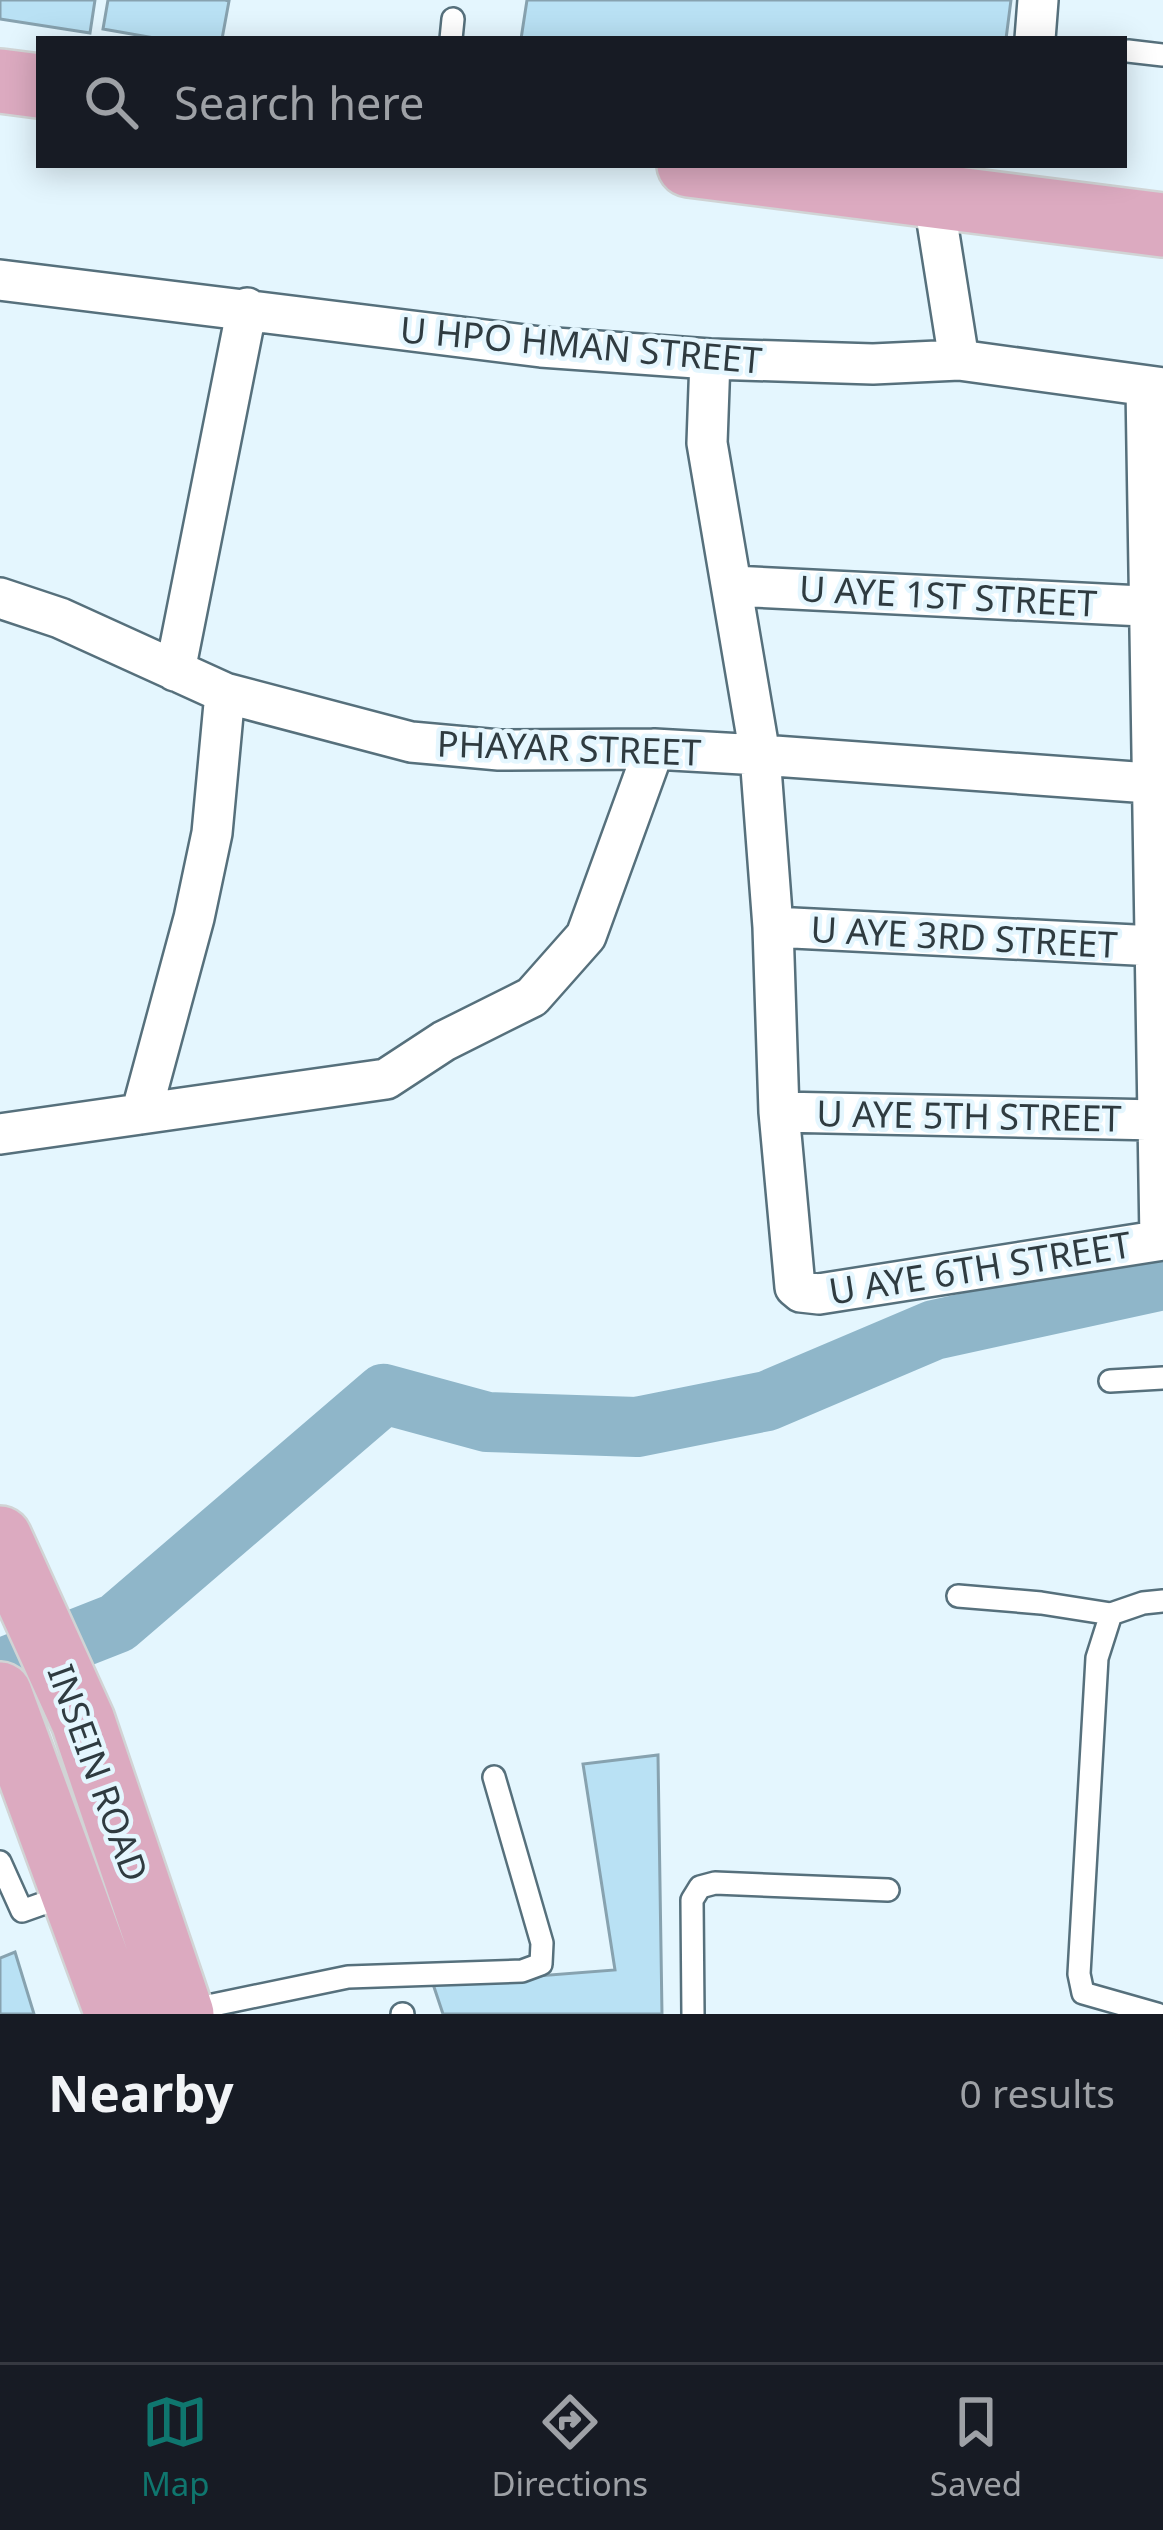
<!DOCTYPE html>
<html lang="en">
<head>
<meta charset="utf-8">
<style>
	:root { --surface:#171b24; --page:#20242c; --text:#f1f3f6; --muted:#9ea1a6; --line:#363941; --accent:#0f766e }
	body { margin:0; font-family:"Noto Sans",sans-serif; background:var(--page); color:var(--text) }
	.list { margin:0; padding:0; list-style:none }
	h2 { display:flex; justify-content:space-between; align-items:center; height:156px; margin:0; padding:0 48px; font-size:51px }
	h2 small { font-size:39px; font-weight:400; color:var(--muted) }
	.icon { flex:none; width:66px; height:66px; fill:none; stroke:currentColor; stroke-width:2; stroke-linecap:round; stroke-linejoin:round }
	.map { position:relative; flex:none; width:1163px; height:2014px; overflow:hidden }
	.search { position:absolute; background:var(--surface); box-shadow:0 6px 30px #0003; left:36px; right:36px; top:36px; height:132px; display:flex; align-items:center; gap:30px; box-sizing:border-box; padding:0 42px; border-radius:0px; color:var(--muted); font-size:45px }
	.sheet { height:348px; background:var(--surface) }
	nav { display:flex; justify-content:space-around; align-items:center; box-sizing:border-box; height:168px; border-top:3px solid var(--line); background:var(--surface); font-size:33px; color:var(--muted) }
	nav a { display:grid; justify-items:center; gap:6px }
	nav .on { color:var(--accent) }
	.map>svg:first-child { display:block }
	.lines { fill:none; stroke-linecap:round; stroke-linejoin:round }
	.river { stroke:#8fb6c9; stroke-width:60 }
	.building { fill:#b9e1f4; stroke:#87a2af; stroke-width:3 }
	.lane-casing { stroke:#56707c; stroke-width:26 }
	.street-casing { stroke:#56707c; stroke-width:44 }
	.primary-casing { stroke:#d1d4d5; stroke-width:68 }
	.lane { stroke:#fff; stroke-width:21 }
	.street { stroke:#fff; stroke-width:39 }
	.primary { stroke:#dcaac0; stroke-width:63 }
	.labels { text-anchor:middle; stroke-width:9; stroke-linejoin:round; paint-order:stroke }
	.street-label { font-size:36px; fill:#2f3b40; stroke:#e4f6fe }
</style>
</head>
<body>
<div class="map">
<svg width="1163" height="2014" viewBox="0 0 1163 2014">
	<rect width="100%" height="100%" fill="#e4f6fe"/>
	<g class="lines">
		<path class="river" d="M 0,1669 L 117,1623 L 384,1394 L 487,1422 L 637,1427 L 767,1401 L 934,1330 L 1163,1280"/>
	</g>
	<path class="building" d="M 0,0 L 95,0 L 90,33 L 0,19 Z
		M 108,0 L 225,0 L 229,1 L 222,39 L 160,39 L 103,29 Z
		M 527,0 L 1011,0 L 1006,39 L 521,39 Z
		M 658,1755 L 662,2014 L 443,2014 L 433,1984 L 615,1970 L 583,1764 Z
		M 15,1952 L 34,2014 L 0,2014 L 0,1958 Z"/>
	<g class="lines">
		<defs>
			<path id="lane" d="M 451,39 L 453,19
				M 1128,51 L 1163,55
				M 1110,1381 L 1163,1378
				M 958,1596 L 1041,1603 L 1111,1614 L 1143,1603 L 1163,1601
				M 1111,1614 L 1097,1658 L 1079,1974 L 1083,1993 L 1157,2014
				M 0,1862 L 22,1911 L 67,1895
				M 189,2010 L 348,1977 L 522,1971 L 541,1964 L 542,1943 L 494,1777
				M 402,2014 L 403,2014
				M 693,2014 L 692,1900 L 700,1887 L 715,1883 L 888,1890"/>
			<path id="street" d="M 1035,39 L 1038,0
				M 933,196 L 959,360
				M 0,280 L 541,347 L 710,359 L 873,364 L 959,360 L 1163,388
				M 710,359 L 707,443 L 760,755 L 773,927 L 779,1112 L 795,1287 L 801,1292 L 819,1294 L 1163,1240
				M 1146,387 L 1160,1240
				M 732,586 L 1163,607
				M 0,598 L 60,618 L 225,693 L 411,742 L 499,750 L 654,749 L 760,755 L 1163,784
				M 175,671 L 247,308
				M 773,927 L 1155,946
				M 779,1112 L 1158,1120
				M 141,1114 L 194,918 L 212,833 L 225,693
				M 0,1134 L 386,1079 L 444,1041 L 532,997 L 586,936 L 654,749"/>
			<path id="primary" d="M 0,81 L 39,86
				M 689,165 L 1163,225
				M 0,1538 L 83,1721 L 182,2014
				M 0,1694 L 117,2014"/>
		</defs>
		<use href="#lane" class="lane-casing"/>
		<use href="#street" class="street-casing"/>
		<use href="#primary" class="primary-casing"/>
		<use href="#lane" class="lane"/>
		<use href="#street" class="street"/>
		<use href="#primary" class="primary"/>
	</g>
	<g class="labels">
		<g class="street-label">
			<text transform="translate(581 345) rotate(5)" y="13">U HPO HMAN STREET</text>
			<text transform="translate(948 596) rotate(3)" y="13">U AYE 1ST STREET</text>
			<text transform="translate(569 748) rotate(2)" y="13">PHAYAR STREET</text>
			<text transform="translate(964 937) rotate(3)" y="13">U AYE 3RD STREET</text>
			<text transform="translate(969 1116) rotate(1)" y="13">U AYE 5TH STREET</text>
			<text transform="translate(980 1268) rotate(-9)" y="13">U AYE 6TH STREET</text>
			<text transform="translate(98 1773) rotate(70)" y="13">INSEIN ROAD</text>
		</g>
	</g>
</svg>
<div class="search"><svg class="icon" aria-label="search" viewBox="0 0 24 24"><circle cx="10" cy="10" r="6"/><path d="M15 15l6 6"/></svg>Search here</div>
</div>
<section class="sheet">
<h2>Nearby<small>0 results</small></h2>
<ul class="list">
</ul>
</section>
<nav>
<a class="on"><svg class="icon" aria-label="map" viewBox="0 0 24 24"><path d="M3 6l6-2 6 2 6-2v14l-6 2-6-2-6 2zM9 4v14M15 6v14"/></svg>Map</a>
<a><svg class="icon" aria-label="directions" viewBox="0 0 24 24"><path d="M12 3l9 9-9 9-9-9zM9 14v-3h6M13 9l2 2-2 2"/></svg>Directions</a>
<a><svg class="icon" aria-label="saved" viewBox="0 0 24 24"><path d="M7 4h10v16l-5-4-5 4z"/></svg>Saved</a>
</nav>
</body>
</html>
